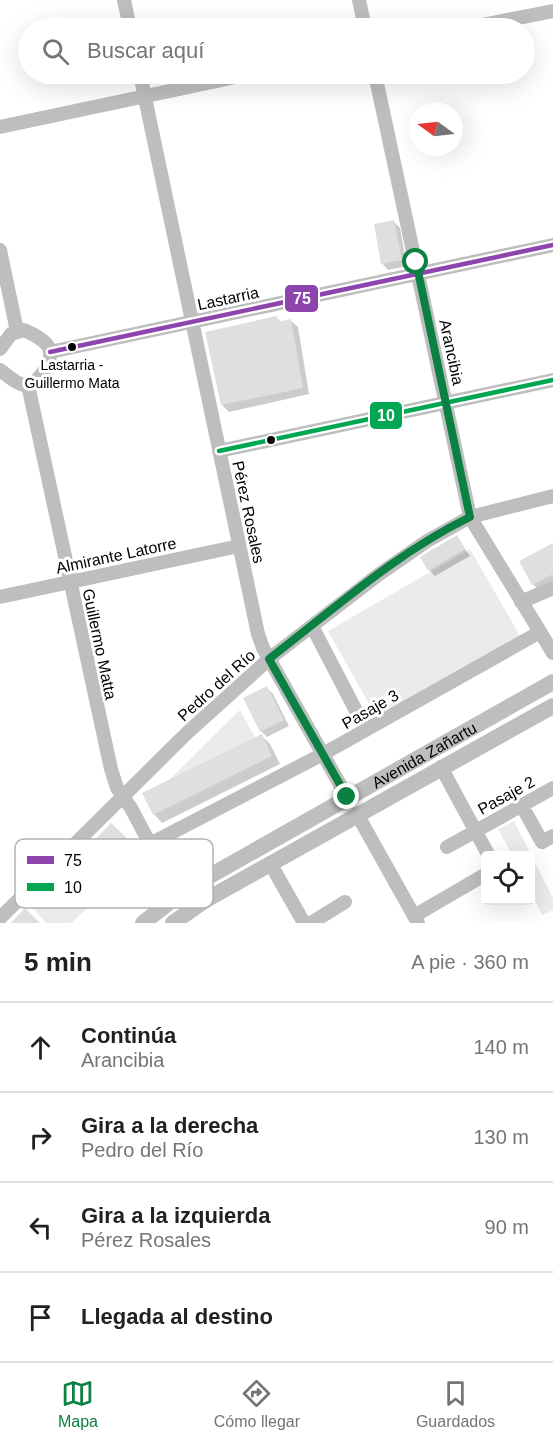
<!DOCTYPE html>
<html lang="es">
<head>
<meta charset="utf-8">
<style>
	:root { --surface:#fff; --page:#f6f6f6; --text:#202124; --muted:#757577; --line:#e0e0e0; --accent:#0b8043 }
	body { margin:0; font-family:Helvetica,sans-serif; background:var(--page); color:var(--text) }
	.controls { position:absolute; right:18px; bottom:18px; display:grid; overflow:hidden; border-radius:6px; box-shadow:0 6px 24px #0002 }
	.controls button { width:54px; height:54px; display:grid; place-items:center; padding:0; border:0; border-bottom:2px solid var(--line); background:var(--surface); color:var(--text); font:30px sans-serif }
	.compass { position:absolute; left:409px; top:102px; width:54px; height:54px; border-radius:50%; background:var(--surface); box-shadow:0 6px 24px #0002; rotate:285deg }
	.stop { position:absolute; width:18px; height:18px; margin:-14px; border:4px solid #0b8043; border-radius:50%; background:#fff }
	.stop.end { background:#0b8043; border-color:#fff; box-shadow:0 2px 6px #0008 }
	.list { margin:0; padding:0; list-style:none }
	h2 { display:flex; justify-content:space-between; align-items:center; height:78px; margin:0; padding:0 24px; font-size:26px }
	h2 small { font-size:20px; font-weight:400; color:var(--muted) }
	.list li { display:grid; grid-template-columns:39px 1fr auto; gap:18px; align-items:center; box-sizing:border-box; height:90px; padding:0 24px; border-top:2px solid var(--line) }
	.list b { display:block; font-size:22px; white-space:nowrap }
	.list p { margin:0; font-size:20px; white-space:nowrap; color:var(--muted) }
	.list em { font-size:20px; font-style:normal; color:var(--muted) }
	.icon { flex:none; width:33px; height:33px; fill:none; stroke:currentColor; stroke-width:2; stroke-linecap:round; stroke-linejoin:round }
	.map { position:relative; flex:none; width:553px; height:923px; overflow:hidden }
	.search { position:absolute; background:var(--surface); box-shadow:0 6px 24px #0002; left:18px; right:18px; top:18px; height:66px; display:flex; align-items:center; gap:15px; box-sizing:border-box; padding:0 21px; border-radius:33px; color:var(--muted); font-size:22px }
	.sheet { height:438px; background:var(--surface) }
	nav { display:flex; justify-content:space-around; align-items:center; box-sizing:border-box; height:84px; border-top:2px solid var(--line); background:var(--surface); font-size:16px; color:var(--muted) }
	nav a { display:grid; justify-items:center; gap:3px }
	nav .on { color:var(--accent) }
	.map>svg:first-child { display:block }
	.green { fill:#ebebeb }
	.shadow { fill:#0003 }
	.building { fill:#dfdfdf }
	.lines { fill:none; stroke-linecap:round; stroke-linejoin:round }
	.minor { stroke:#bebebe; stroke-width:14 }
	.tertiary { stroke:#bebebe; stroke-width:16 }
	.bus-1-casing { stroke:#fff; stroke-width:9 }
	.bus-2-casing { stroke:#fff; stroke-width:9 }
	.bus-1 { stroke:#8e44ad; stroke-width:4.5 }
	.bus-2 { stroke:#00a651; stroke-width:4.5 }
	.route { stroke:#0b8043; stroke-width:8 }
	.bus-dot { fill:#000; stroke:#fff; stroke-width:2 }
	.labels { text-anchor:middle; stroke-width:6; stroke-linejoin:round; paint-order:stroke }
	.bus-label { font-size:14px; fill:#000; stroke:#fff }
	.street-label { font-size:16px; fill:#000; stroke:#fff }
	.key { fill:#fff; stroke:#b2b2b2; stroke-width:1.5 }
	.key-label { font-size:16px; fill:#000 }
	.line-badge { stroke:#fff; stroke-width:2 }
	.badge-label { font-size:16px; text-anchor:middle; font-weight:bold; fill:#fff }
</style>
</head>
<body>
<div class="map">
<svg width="553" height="923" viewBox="0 0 553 923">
	<rect width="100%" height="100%" fill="#fff"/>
	<path class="green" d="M 470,549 L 520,636 L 377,718 L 328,631 Z
		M 240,710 L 257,741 L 162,787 Z
		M 514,821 L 553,898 L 553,910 L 542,915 L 531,892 L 530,856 L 512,855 L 498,829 Z
		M 78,856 L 108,890 L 71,923 L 46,923 L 30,904 Z"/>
	<path class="shadow" d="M 394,222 L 400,228 L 407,266 L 388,270 L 382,263 Z
		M 277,318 L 281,323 L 291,321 L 298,327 L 309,394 L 229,412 L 222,405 Z
		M 457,537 L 470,556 L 435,576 L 429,570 Z
		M 553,544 L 553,583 L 539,590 L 533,584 Z
		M 267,688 L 273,694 L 289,726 L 267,737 L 261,731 Z
		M 262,736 L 270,744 L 280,764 L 162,823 L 154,814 Z
		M 111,825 L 136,849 L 110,876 L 85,852 Z"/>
	<path class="building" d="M 394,220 L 402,260 L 381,264 L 374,224 Z
		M 277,316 L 278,322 L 291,319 L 303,388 L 221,405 L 205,332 Z
		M 457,535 L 465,549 L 428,571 L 420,557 Z
		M 553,543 L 553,574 L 532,585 L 519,561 Z
		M 267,686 L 284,720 L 260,732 L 243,698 Z
		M 262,734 L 272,756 L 153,815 L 142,793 Z
		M 111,823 L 131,842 L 103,871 L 83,852 Z
		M 25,908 L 40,923 L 11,923 Z"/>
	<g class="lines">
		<path class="minor" d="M 124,0 L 130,28
			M 359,0 L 365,28
			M 467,28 L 553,11
			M 140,74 L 258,634 L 263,648 L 347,797
			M 375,74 L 470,517 L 553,653
			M 0,127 L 250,74
			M 0,250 L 17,331
			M 0,349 L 11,334 L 24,330 C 31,333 47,341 50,350 C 53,361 37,387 24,385 C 16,384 7,375 0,370
			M 50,352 L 553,245
			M 28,385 L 111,769 L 117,788 L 131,808 L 177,895
			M 219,451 L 553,380
			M 0,597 L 239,546
			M 521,602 L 553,588
			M 312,626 L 366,730
			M 441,767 L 489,856
			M 522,806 L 542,842 L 553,836
			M 357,814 L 418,923
			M 150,844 L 323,754 L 540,632
			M 447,847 L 553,788
			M 270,863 L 304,923
			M 414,916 L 486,874
			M 0,918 L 188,732 L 269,659 L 378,575 L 427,541 L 470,517 L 553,496
			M 311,923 L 345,902"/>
		<g class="tertiary">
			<path id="s1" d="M 143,923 L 185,890 L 553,682"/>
			<path d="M 173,923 L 204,901 L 553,706"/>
		</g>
		<defs>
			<path id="bus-1" d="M 50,352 L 553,245"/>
			<path id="bus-2" d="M 219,451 L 553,380"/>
		</defs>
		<use href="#bus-1" class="bus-1-casing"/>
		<use href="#bus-2" class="bus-2-casing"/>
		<use href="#bus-1" class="bus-1"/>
		<use href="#bus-2" class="bus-2"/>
	</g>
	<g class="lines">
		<path class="route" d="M 347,797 L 269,659 C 334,609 396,553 470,517 L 416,262"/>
	</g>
	<g class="bus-dot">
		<circle cx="72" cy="347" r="5"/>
		<circle cx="271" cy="440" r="5"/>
	</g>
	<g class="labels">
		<g class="bus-label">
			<text x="72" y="370">Lastarria -<tspan x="72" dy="18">Guillermo Mata</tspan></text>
		</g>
		<g class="street-label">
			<text transform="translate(228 298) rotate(-12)" y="6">Lastarria</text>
			<text transform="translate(452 352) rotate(78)" y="6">Arancibia</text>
			<text transform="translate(249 512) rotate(78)" y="6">Pérez Rosales</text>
			<text transform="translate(116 555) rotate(-12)" y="6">Almirante Latorre</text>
			<text transform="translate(100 644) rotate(78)" y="6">Guillermo Matta</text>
			<text transform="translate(216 685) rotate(-42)" y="6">Pedro del Río</text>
			<text transform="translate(370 709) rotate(-30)" y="6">Pasaje 3</text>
			<text dy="6" stroke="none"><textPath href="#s1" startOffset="328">Avenida Zañartu</textPath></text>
			<text transform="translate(506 795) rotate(-29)" y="6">Pasaje 2</text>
		</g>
	</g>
	<rect x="15" y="839" width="198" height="69" rx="9" class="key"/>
	<rect x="27" y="856" width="27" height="8" fill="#8e44ad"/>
	<rect x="27" y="883" width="27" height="8" fill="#00a651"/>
	<g class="key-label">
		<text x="64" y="866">75</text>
		<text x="64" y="893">10</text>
	</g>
	<g class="line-badge">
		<rect x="284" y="284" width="35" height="29" rx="6" fill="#8e44ad"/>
		<rect x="369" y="401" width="34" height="29" rx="6" fill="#00a651"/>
	</g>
	<g class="badge-label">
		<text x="302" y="304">75</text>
		<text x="386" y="421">10</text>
	</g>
</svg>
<div class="controls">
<button><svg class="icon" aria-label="locate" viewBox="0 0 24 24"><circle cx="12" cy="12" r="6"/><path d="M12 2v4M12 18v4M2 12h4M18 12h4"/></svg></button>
</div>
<svg class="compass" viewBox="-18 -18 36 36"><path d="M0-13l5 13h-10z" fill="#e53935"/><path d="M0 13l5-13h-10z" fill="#757577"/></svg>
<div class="stop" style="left:416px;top:262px"></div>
<div class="stop end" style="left:347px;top:797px"></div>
<div class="search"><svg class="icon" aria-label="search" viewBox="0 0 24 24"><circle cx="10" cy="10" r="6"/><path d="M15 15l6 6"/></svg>Buscar aquí</div>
</div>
<section class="sheet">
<h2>5 min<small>A pie · 360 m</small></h2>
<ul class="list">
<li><svg class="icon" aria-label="ahead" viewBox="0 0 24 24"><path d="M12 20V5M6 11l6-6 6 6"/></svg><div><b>Continúa</b><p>Arancibia</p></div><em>140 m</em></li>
<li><svg class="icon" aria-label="right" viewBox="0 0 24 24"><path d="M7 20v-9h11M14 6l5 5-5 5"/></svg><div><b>Gira a la derecha</b><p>Pedro del Río</p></div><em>130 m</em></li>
<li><svg class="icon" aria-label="left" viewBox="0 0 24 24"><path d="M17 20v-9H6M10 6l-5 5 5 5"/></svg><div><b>Gira a la izquierda</b><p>Pérez Rosales</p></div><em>90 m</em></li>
<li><svg class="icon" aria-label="arrive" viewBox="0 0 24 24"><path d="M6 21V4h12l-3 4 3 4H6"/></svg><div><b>Llegada al destino</b></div></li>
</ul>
</section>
<nav>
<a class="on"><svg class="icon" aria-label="map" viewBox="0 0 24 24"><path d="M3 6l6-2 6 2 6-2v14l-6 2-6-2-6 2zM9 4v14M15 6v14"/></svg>Mapa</a>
<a><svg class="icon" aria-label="directions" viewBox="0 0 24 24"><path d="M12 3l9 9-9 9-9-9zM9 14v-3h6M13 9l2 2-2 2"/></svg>Cómo llegar</a>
<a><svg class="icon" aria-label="saved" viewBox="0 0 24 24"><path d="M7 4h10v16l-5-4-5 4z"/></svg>Guardados</a>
</nav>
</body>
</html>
